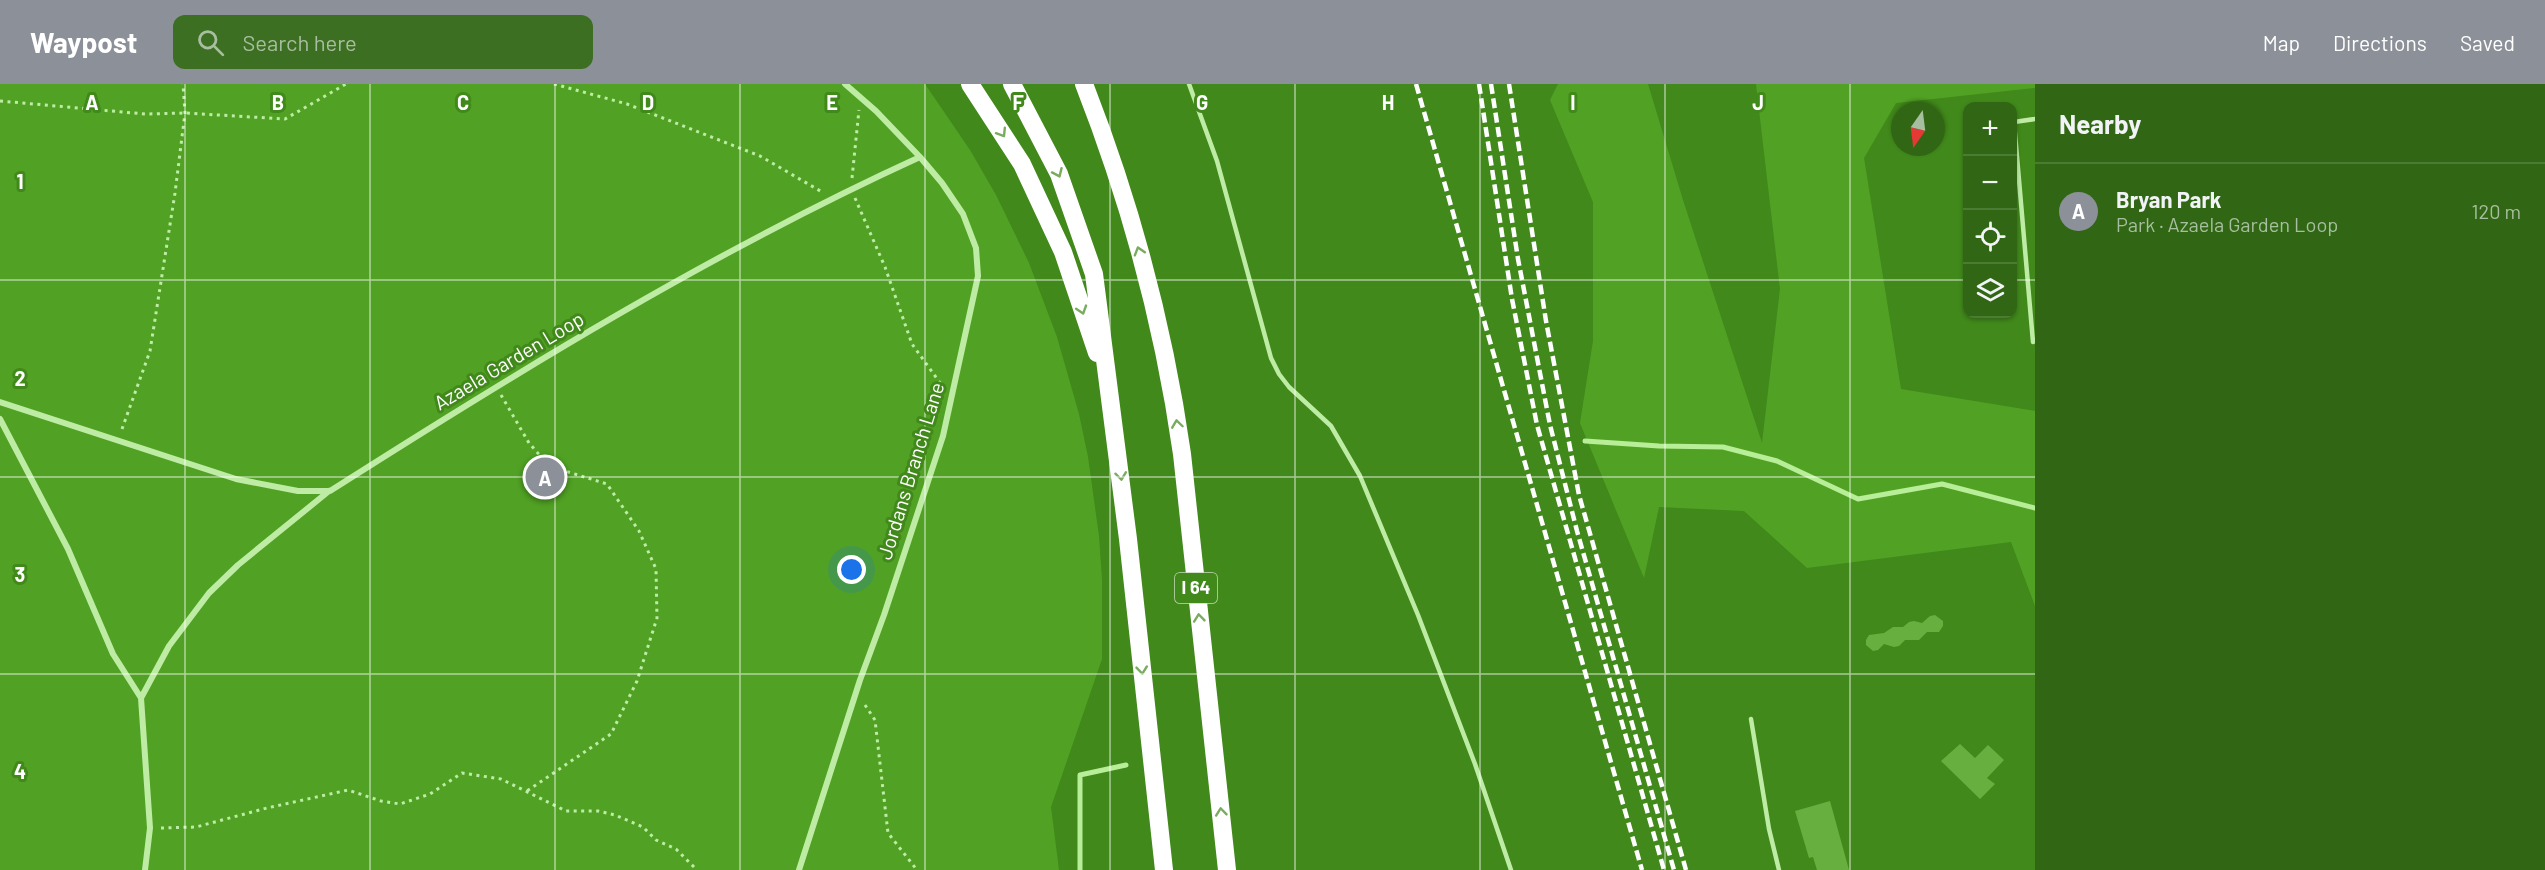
<!DOCTYPE html>
<html lang="en">
<head>
<meta charset="utf-8">
<style>
	:root { --surface:#316714; --page:#3d6f22; --text:#f1f3f6; --muted:#a8bea0; --line:#4c7b34; --accent:#8c9099 }
	body { margin:0; font-family:Barlow,sans-serif; background:var(--page); color:var(--text) }
	.controls { position:absolute; right:18px; top:18px; display:grid; overflow:hidden; border-radius:12px; box-shadow:0 2px 4px #0004 }
	.controls button { width:54px; height:54px; display:grid; place-items:center; padding:0; border:0; border-bottom:2px solid var(--line); background:var(--surface); color:var(--text); font:30px sans-serif }
	.compass { position:absolute; left:1891px; top:18px; width:54px; height:54px; border-radius:50%; background:var(--surface); box-shadow:0 2px 4px #0004; rotate:194deg }
	.you { position:absolute; left:852px; top:486px; width:21px; height:21px; margin:-15px; border:4px solid #fff; border-radius:50%; background:#1a73e8; box-shadow:0 0 0 9px #1a73e833 }
	.badge { display:grid; place-items:center; width:39px; height:39px; border-radius:50%; background:var(--accent); color:#fff; font-size:20px; font-weight:700 }
	.pin { position:absolute; translate:-50% -50%; border:3px solid #fff; box-shadow:0 2px 6px #0006 }
	.list { margin:0; padding:0; list-style:none }
	h2 { display:flex; justify-content:space-between; align-items:center; height:78px; margin:0; padding:0 24px; font-size:26px }
	h2 small { font-size:20px; font-weight:400; color:var(--muted) }
	.list li { display:grid; grid-template-columns:39px 1fr auto; gap:18px; align-items:center; box-sizing:border-box; height:96px; padding:0 24px; border-top:2px solid var(--line) }
	.list b { display:block; font-size:22px; white-space:nowrap }
	.list p { margin:0; font-size:20px; white-space:nowrap; color:var(--muted) }
	.list em { font-size:20px; font-style:normal; color:var(--muted) }
	.icon { flex:none; width:33px; height:33px; fill:none; stroke:currentColor; stroke-width:2; stroke-linecap:round; stroke-linejoin:round }
	.map { position:relative; flex:none; width:2035px; height:786px; overflow:hidden }
	header { display:flex; align-items:center; gap:36px; box-sizing:border-box; height:84px; padding:0 30px; background:var(--accent); color:#fff }
	header strong { font-size:28px }
	nav { display:flex; gap:33px; margin-inline-start:auto; font-size:21px }
	.search { width:420px; height:54px; background:var(--page); display:flex; align-items:center; gap:15px; box-sizing:border-box; padding:0 21px; border-radius:12px; color:var(--muted); font-size:22px }
	main { display:flex }
	aside { flex:1; background:var(--surface) }
	.map>svg:first-child { display:block }
	.green { fill:#51a224 }
	.lines { fill:none; stroke-linecap:round; stroke-linejoin:round }
	.stream { stroke:#b8ee97; stroke-width:5 }
	.building { fill:#67b03f }
	.path { stroke:#beeca5; stroke-width:3; stroke-dasharray:3 4.5; stroke-linecap:butt }
	.lane { stroke:#beeca5; stroke-width:4.5 }
	.street { stroke:#beeca5; stroke-width:6 }
	.highway { stroke:#fff; stroke-width:18 }
	.rail { stroke:#fff; stroke-width:4.5; stroke-dasharray:10 4.5; stroke-linecap:butt }
	.oneway { stroke:#7aac5f }
	.grid { fill:none; stroke:#fff; stroke-width:1.5; stroke-opacity:0.55 }
	.labels { text-anchor:middle; stroke-width:6; stroke-linejoin:round; paint-order:stroke }
	.shield { fill:#41891b; stroke:#c6dcbb; stroke-width:1.5 }
	.shield-label { font-size:18px; font-weight:bold; fill:#fff }
	.street-label { font-size:20px; fill:#fff; stroke:#41891b }
	.grid-label { font-size:20px; text-anchor:middle; font-weight:bold; fill:#fff; stroke:#41891b; stroke-width:6; stroke-linejoin:round; paint-order:stroke }
</style>
</head>
<body>
<header>
<strong>Waypost</strong>
<div class="search"><svg class="icon" aria-label="search" viewBox="0 0 24 24"><circle cx="10" cy="10" r="6"/><path d="M15 15l6 6"/></svg>Search here</div>
<nav><a>Map</a><a>Directions</a><a>Saved</a></nav>
</header>
<main>
<div class="map">
<svg width="2035" height="786" viewBox="0 0 2035 786">
	<rect width="100%" height="100%" fill="#41891b"/>
	<path class="green" d="M 0,0 L 925,0 L 970,66 L 996,111 L 1029,179 L 1057,253 L 1079,330 L 1088,373 L 1099,452 L 1102,496 L 1102,575 L 1051,723 L 1059,786 L 0,786 Z
		M 1558,0 L 1648,0 L 1683,116 L 1762,359 L 1780,205 L 1756,0 L 2035,0 L 2035,4 L 1896,19 L 1864,74 L 1901,305 L 2035,327 L 2035,522 L 2011,458 L 1807,484 L 1744,427 L 1659,423 L 1644,494 L 1580,339 L 1593,257 L 1593,118 L 1550,16 Z"/>
	<g class="lines">
		<path class="stream" d="M 1585,357 L 1659,362 L 1723,363 L 1777,377 L 1858,415 L 1942,400 L 2035,424
			M 1080,786 L 1080,691 L 1126,681"/>
	</g>
	<path class="building" d="M 1935,531 L 1943,537 L 1943,542 L 1939,548 L 1927,548 L 1919,556 L 1905,556 L 1899,562 L 1894,563 L 1884,560 L 1878,566 L 1873,567 L 1866,561 L 1866,556 L 1869,551 L 1884,549 L 1893,543 L 1903,543 L 1909,538 L 1914,537 L 1922,539 L 1930,532 Z
		M 1960,660 L 1975,674 L 1988,661 L 2004,676 L 1987,694 L 1995,700 L 1980,715 L 1941,677 Z
		M 1830,717 L 1849,786 L 1817,786 L 1813,773 L 1809,774 L 1795,727 Z"/>
	<g class="lines">
		<path class="path" d="M 554,0 L 627,20 L 760,72 L 822,108
			M 0,17 L 145,30 L 185,29 L 285,35 L 346,0
			M 852,94 L 859,26
			M 855,114 L 885,183 L 912,260 L 943,303
			M 501,311 L 529,359 L 549,382 L 607,400 L 639,447 L 656,485 L 657,534 L 637,597 L 611,650 L 527,707
			M 122,345 L 150,267 L 175,109 L 185,29 L 183,0
			M 865,621 L 875,636 L 888,749 L 917,786
			M 161,744 L 196,743 L 267,724 L 348,706 L 381,717 L 400,720 L 430,710 L 462,689 L 501,695 L 566,727 L 598,727 L 615,731 L 643,743 L 656,756 L 676,765 L 697,786"/>
		<path class="lane" d="M 1189,0 L 1217,77 L 1271,274 L 1279,290 L 1289,303 L 1331,342 L 1360,392 L 1418,531 L 1475,680 L 1511,786
			M 2035,35 L 2014,38 L 2033,258 L 2035,257
			M 1751,635 L 1769,745 L 1779,786"/>
		<path class="street" d="M 0,318 L 236,395 L 298,407 L 330,407 C 520,286 714,167 920,73 L 876,27 L 845,0
			M 0,335 L 68,465 L 113,570 L 141,614
			M 145,786 L 150,744 L 141,614 L 169,562 L 209,509 L 238,481 L 329,407
			M 799,786 L 860,596 L 884,531 L 943,352 L 978,192 L 976,164 L 963,130 L 942,99 L 920,73"/>
		<path class="highway" d="M 970,0 L 1022,80 L 1063,168 L 1097,269
			M 1012,0 L 1059,90 L 1094,190 L 1128,455 L 1164,786
			M 1084,0 C 1131,120 1164,243 1182,370 L 1227,786"/>
		<path class="rail" d="M 1416,0 L 1642,786
			M 1479,0 L 1512,215 L 1537,341 L 1664,786
			M 1491,0 L 1518,175 L 1550,341 L 1577,447 L 1674,786
			M 1509,0 L 1546,237 L 1579,411 L 1686,786"/>
	</g>
	<defs><path id="oneway-chevron" d="M-2-3.5L2.5 0L-2 3.5" fill="none" stroke-width="1.6" stroke-linecap="round" stroke-linejoin="round" transform="scale(1.5)"/></defs>
	<g class="oneway">
		<use href="#oneway-chevron" transform="translate(1002 49) rotate(58)"/>
		<use href="#oneway-chevron" transform="translate(1058 89) rotate(66)"/>
		<use href="#oneway-chevron" transform="translate(1139 167) rotate(-107)"/>
		<use href="#oneway-chevron" transform="translate(1082 226) rotate(72)"/>
		<use href="#oneway-chevron" transform="translate(1177 340) rotate(-98)"/>
		<use href="#oneway-chevron" transform="translate(1121 392) rotate(83)"/>
		<use href="#oneway-chevron" transform="translate(1199 534) rotate(-96)"/>
		<use href="#oneway-chevron" transform="translate(1142 586) rotate(84)"/>
		<use href="#oneway-chevron" transform="translate(1221 728) rotate(-96)"/>
	</g>
	<path class="grid" d="M 185,0 L 185,786M 370,0 L 370,786M 555,0 L 555,786M 740,0 L 740,786M 925,0 L 925,786M 1110,0 L 1110,786M 1295,0 L 1295,786M 1480,0 L 1480,786M 1665,0 L 1665,786M 1850,0 L 1850,786M 0,196 L 1968,196M 2012,196 L 2035,196M 0,393 L 2035,393M 0,590 L 2035,590"/>
	<g class="labels">
		<rect class="shield" x="1175" y="489" width="42" height="30" rx="4.5"/>
		<g class="shield-label">
			<text x="1196" y="510">I 64</text>
		</g>
		<g class="street-label">
			<text transform="translate(509 277) rotate(-31)" y="7">Azaela Garden Loop</text>
			<text transform="translate(911 387) rotate(-73)" y="7">Jordans Branch Lane</text>
		</g>
	</g>
	<g class="grid-label">
		<text x="92" y="26">A</text>
		<text x="278" y="26">B</text>
		<text x="463" y="26">C</text>
		<text x="648" y="26">D</text>
		<text x="832" y="26">E</text>
		<text x="1018" y="26">F</text>
		<text x="1202" y="26">G</text>
		<text x="1388" y="26">H</text>
		<text x="1573" y="26">I</text>
		<text x="1758" y="26">J</text>
		<text x="20" y="105">1</text>
		<text x="20" y="302">2</text>
		<text x="20" y="498">3</text>
		<text x="20" y="695">4</text>
	</g>
</svg>
<div class="controls">
<button>+</button>
<button>−</button>
<button><svg class="icon" aria-label="locate" viewBox="0 0 24 24"><circle cx="12" cy="12" r="6"/><path d="M12 2v4M12 18v4M2 12h4M18 12h4"/></svg></button>
<button><svg class="icon" aria-label="layers" viewBox="0 0 24 24"><path d="M12 4l9 5-9 5-9-5zM3 14l9 5 9-5"/></svg></button>
</div>
<svg class="compass" viewBox="-18 -18 36 36"><path d="M0-13l5 13h-10z" fill="#e53935"/><path d="M0 13l5-13h-10z" fill="#a8bea0"/></svg>
<div class="you"></div>
<div class="pin badge" style="left:545px;top:393px">A</div>
</div>
<aside>
<h2>Nearby<small></small></h2>
<ul class="list">
<li><span class="badge">A</span><div><b>Bryan Park</b><p>Park · Azaela Garden Loop</p></div><em>120 m</em></li>
</ul>
</aside>
</main>
</body>
</html>
